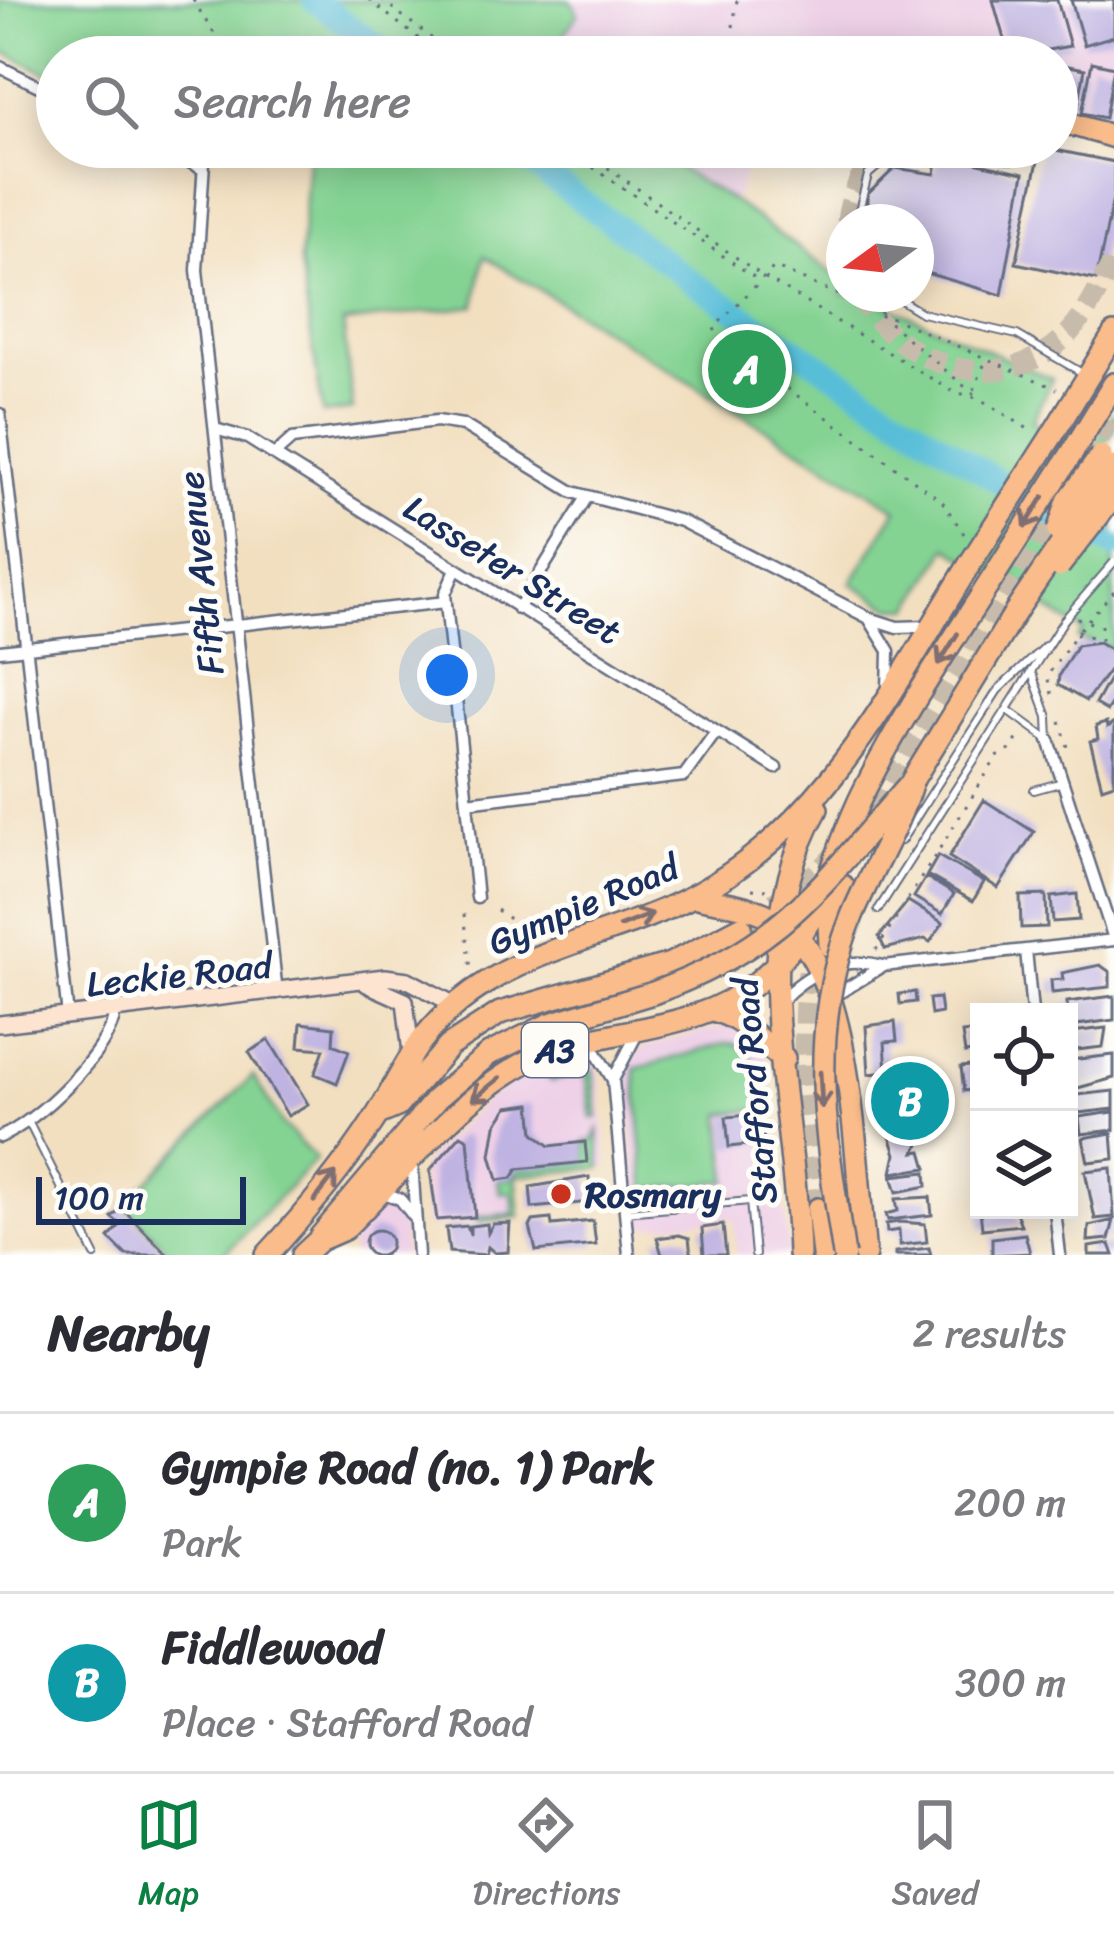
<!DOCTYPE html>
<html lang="en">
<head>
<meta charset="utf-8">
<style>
	:root { --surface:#fff; --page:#f2f2f3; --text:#2b2b33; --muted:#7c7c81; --line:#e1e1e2; --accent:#0b8043 }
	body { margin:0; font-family:Sriracha,sans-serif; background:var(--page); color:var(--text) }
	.controls { position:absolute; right:36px; bottom:36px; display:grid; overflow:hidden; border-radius:0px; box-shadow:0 6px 30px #0003 }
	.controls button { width:108px; height:108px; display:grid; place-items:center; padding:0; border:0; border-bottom:3px solid var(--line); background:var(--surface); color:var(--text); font:60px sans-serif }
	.compass { position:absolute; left:826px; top:204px; width:108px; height:108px; border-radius:50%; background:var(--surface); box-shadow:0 6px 30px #0003; rotate:255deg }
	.scale { position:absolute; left:36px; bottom:30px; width:210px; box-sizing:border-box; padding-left:12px; border:6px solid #1b2f5e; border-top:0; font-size:33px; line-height:42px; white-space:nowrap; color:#1b2f5e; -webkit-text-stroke:9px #fdfcf7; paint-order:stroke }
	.you { position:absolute; left:447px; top:675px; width:42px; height:42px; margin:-30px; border:9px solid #fff; border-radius:50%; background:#1a73e8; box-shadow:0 0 0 18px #1a73e833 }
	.badge { display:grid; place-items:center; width:78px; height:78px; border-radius:50%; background:var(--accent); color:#fff; font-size:39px; font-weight:700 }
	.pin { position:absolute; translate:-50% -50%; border:6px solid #fff; box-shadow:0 3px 12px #0006 }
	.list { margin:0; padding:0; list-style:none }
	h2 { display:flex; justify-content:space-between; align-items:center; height:156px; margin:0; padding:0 48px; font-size:51px }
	h2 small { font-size:39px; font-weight:400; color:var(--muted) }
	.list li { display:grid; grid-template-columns:78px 1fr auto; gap:36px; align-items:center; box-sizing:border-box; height:180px; padding:0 48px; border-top:3px solid var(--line) }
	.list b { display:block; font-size:45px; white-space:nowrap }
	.list p { margin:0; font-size:39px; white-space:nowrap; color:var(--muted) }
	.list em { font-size:39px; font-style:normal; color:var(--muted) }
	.icon { flex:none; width:66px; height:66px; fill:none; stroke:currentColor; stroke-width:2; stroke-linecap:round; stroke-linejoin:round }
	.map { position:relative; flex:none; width:1114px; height:1255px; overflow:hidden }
	.search { position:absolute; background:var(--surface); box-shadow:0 6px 30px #0003; left:36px; right:36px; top:36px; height:132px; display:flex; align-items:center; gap:30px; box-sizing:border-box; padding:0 42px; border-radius:66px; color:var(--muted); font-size:45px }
	.sheet { height:516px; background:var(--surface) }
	nav { display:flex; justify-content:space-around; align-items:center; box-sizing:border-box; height:168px; border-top:3px solid var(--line); background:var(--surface); font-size:33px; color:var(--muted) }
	nav a { display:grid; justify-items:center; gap:6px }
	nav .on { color:var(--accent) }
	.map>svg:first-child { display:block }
	.built { fill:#eed0e7 }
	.green { fill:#84d393; stroke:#508178; stroke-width:3 }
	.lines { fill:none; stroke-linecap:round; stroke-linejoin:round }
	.river { stroke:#59bed8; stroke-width:24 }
	.building { fill:#bfb3e2 }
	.highway-tunnel { stroke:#c7bcac; stroke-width:21; stroke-dasharray:21 10; stroke-linecap:butt }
	.lane-casing { stroke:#666d80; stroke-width:10 }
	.street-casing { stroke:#666d80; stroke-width:15 }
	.secondary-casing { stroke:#666d80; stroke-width:20 }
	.highway-casing { stroke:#666d80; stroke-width:26 }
	.path { stroke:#666d80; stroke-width:3; stroke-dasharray:3 9; stroke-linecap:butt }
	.lane { stroke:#fff; stroke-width:6 }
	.street { stroke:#fff; stroke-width:10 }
	.secondary { stroke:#fde4d0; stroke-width:15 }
	.highway { stroke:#f9bc8a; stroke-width:21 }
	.lane-bridge-casing { stroke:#666d80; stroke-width:10; stroke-linecap:butt }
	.highway-bridge-casing { stroke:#666d80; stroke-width:26; stroke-linecap:butt }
	.path-bridge { stroke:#666d80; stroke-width:3; stroke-dasharray:3 9; stroke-linecap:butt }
	.lane-bridge { stroke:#fff; stroke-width:6 }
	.highway-bridge { stroke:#f9bc8a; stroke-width:21 }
	.oneway { stroke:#7f6e72 }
	.poi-dot { fill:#c8321e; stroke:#fdfcf7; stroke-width:4.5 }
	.labels { text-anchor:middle; stroke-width:10; stroke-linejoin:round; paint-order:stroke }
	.shield { fill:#fdfcf7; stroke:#5f6c8c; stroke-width:3 }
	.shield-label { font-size:33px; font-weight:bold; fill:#1b2f5e }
	.street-label { font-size:36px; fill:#1b2f5e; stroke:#fdfcf7 }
	.poi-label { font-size:36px; font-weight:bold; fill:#1b2f5e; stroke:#fdfcf7; text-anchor:start }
</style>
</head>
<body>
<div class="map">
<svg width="1114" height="1255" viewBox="0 0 1114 1255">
	<rect width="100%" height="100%" fill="#fdfcf7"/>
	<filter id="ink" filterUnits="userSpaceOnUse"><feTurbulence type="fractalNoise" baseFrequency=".00833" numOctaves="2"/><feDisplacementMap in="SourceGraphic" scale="24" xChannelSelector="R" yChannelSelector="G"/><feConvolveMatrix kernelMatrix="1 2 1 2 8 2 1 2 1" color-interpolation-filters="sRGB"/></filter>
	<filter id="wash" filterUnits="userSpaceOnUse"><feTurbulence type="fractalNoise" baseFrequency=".004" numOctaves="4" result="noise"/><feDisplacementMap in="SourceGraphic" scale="48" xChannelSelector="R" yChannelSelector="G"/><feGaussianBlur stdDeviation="2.7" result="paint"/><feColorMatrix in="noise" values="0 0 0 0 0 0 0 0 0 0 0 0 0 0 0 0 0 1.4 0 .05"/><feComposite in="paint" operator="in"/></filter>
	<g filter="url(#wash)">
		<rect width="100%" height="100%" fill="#f2dfc0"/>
		<path class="built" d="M 571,0 L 1114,0 L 1114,127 L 1057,112 L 1057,57 L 847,57 L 792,42 L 786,57 L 550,57 L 578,15 Z
			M 643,147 L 754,147 L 734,202 Z
			M 732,1024 L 764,1055 L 769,1067 L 789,1255 L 737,1255 L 733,1218 L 640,1227 L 626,1065 L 644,1047 Z
			M 579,1056 L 594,1059 L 599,1072 L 608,1167 L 517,1176 L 520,1217 L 427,1227 L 421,1171 L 426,1159 L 491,1096 L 534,1071 Z
			M 393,1202 L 401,1211 L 405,1255 L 353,1255 L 350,1234 L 381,1204 Z"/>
		<path class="green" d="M 0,0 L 571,0 L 578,14 L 550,57 L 57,57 L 57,78 L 0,50 Z
			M 309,147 L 643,147 L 734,202 L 844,281 L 844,294 L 862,294 L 1052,379 L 1032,421 L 1088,454 L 1114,414 L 1114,431 L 1096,453 L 1114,465 L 1114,648 L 1078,639 L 1083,631 L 948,547 L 911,608 L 892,608 L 851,583 L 897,509 L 484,256 L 475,306 L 343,323 L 353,410 L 323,414 L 300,263 Z
			M 727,1043 L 737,1044 L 753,1060 L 765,1109 L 722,1114 L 728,1181 L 646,1189 L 635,1069 Z
			M 581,1065 L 593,1069 L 598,1117 L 592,1118 L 586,1073 L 550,1081 L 548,1074 Z
			M 253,1076 L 283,1125 L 316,1159 L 223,1255 L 173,1255 L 124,1205 Z
			M 598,1130 L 601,1168 L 516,1176 L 520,1217 L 478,1221 L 477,1217 L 514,1214 L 512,1193 L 500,1193 L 498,1180 L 512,1178 L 518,1169 L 586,1162 L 585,1142 L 593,1141 Z"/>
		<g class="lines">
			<path class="river" d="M 314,0 L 392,57
				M 508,147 L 694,283 L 1050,515 L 1114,546"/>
		</g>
		<g id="blocks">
			<path class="building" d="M 993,0 L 1057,0 L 1070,46 L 1009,57 Z
				M 1071,0 L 1114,0 L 1114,36 L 1084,45 Z
				M 1092,62 L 1114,67 L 1105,118 L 1082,113 Z
				M 1058,64 L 1085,69 L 1078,106 L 1057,102 Z
				M 1041,147 L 1114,162 L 1114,194 L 1096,280 L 1016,263 Z
				M 938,154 L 1024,173 L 1002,295 L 916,270 L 916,222 L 866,222 L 868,194 L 895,168 L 935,174 Z
				M 1099,642 L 1114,651 L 1112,666 L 1086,701 L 1058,685 L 1059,675 L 1077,645 Z
				M 1114,670 L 1114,699 L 1107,711 L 1095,704 Z
				M 1106,723 L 1107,728 L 1114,723 L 1114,783 L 1102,787 L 1090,741 L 1098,739 L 1096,726 Z
				M 984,800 L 1034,832 L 998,888 L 949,857 Z
				M 938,856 L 984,882 L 973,901 L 927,875 Z
				M 926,877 L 954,894 L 942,914 L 914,897 Z
				M 1077,894 L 1079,920 L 1053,922 L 1051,897 Z
				M 1046,895 L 1047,927 L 1021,928 L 1020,896 Z
				M 908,901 L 943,923 L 930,942 L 925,939 L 885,949 L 879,937 Z
				M 1100,965 L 1110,972 L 1110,987 L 1052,993 L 1051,980 L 1063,979 L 1062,973 Z
				M 915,992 L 916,1002 L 900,1004 L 899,994 Z
				M 1114,996 L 1114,1020 L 1069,1026 L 1067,1002 Z
				M 939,998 L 941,1013 L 931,1015 L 929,999 Z
				M 895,1022 L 897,1041 L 885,1042 L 887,1072 L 869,1074 L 866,1026 Z
				M 301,1023 L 334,1027 L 333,1044 L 349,1051 L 337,1083 L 315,1074 L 324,1049 L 299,1047 Z
				M 1106,1028 L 1103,1047 L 1076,1050 L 1071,1032 Z
				M 979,1031 L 979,1051 L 965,1053 L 962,1033 Z
				M 269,1040 L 308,1104 L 288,1116 L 249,1052 Z
				M 1114,1055 L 1114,1078 L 1074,1089 L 1070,1060 Z
				M 979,1065 L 979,1089 L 964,1091 L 961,1067 Z
				M 911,1079 L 916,1091 L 933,1089 L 935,1111 L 888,1116 L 884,1082 Z
				M 1114,1091 L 1114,1109 L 1078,1113 L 1077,1095 Z
				M 531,1104 L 534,1133 L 550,1146 L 585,1142 L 587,1162 L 518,1169 L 512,1178 L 498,1180 L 491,1155 L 496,1125 L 508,1107 Z
				M 1114,1112 L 1114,1130 L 1081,1134 L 1079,1117 Z
				M 761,1114 L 764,1143 L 729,1147 L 726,1117 Z
				M 887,1127 L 914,1127 L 919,1144 L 915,1152 L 922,1151 L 927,1168 L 892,1173 L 896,1154 Z
				M 1112,1133 L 1114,1159 L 1088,1162 L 1083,1138 Z
				M 461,1135 L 468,1139 L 475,1217 L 437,1220 L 430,1170 Z
				M 1111,1168 L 1114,1217 L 1095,1219 L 1085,1171 Z
				M 926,1172 L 927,1186 L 897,1192 L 892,1176 Z
				M 589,1177 L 591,1202 L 532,1208 L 530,1187 Z
				M 930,1197 L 932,1215 L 888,1220 L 886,1214 L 898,1211 L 896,1199 Z
				M 122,1208 L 168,1255 L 126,1255 L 109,1238 L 120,1225 L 112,1217 Z
				M 980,1210 L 1015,1210 L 1021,1225 L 982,1229 Z
				M 551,1219 L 552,1225 L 593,1221 L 596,1245 L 536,1251 L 530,1227 L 533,1221 Z
				M 1114,1220 L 1109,1239 L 1088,1241 L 1089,1226 Z
				M 899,1222 L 925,1224 L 927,1242 L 900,1245 L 899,1230 L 887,1232 L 886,1224 Z
				M 510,1223 L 508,1252 L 495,1253 L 488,1247 L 486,1255 L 449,1252 L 446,1228 L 467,1226 L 470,1235 L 470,1226 L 487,1224 L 488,1233 L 493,1224 Z
				M 723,1225 L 726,1255 L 704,1255 L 702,1228 Z
				M365 1243a13 13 0 1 1 26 0a13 13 0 1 1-26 0Z
				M 1025,1234 L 1030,1253 L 992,1255 L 992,1238 Z
				M 679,1235 L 689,1238 L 691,1255 L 662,1255 L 657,1238 Z
				M 1110,1244 L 1114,1255 L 1089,1255 L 1089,1247 Z
				M 929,1248 L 931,1255 L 895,1255 L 895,1252 Z"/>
		</g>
	</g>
	<g filter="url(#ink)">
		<use href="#blocks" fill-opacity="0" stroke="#666d80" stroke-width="3"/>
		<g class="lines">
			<path class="highway-tunnel" d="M 847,222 C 850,193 863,169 883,147
				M 858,294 C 900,365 996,401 1064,338 C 1086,318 1100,286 1114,260
				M 858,836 L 1114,412
				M 749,921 L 822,869 L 837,852
				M 818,1209 C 808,1108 790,1005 823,907"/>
			<defs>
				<path id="lane" d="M 856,222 L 868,175 C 908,135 962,152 1012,160
					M 891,294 L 922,313 L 1017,335 L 1084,374
					M 1031,671 L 1048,717 L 1049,740
					M 1008,710 L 1049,740
					M 1034,790 L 1063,782
					M 901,841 L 998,690 L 1045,646
					M 878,910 L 1064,620
					M 28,1121 L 95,1255
					M 625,1212 L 750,1201 L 755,1255"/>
				<path id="street" d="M 0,67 L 57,95
					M 159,147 L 203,169
					M 205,147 L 197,270 L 277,993
					M 0,414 L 68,1016
					M 215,429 L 247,438 L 776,768
					M 274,455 L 292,439 L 437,421 L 463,425 L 573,492 L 681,521 L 869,618 L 897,627 L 928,626
					M 456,569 L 445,594 L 477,898
					M 518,609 L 587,497
					M 870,620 L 889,651 L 888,691
					M 0,651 L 446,602
					M 1049,740 L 1114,939
					M 467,802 L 684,776 L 716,732
					M 1026,950 L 1032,1012
					M 836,995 L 883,966
					M 780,1002 C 806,973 842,955 883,966 L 1114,940
					M 589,1041 L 613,1080 L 629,1255
					M 613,1080 L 638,1032
					M 0,1137 C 36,1123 112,1050 115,1011
					M 412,1162 L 418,1255
					M 382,1192 L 400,1199 L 414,1217
					M 1055,1210 L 1060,1255"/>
				<path id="secondary" d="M 367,984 L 405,1001 L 411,1053
					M 0,1024 L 385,977 L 408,980 L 455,1005"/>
				<path id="highway" d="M 1057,120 L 1114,137
					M 1053,434 L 1114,334
					M 1075,448 L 1114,384
					M 912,781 L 1016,611
					M 693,896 C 727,904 759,905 788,928 C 854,977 856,1174 865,1255
					M 830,946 L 829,924 L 843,886
					M 713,1010 C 750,1021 754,1041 784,1058
					M 378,1114 L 397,1106 L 449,1046 L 500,1013 L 670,964 L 741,927
					M 818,1209 L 823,1255
					M 320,1237 L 437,1098 L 489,1054 L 550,1024 L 653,993
					M 267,1255 C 306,1213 343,1168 374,1120 C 404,1073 411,1042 458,1003 C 525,947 613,937 689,898 C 826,828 893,687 971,562
					M 303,1255 L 319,1240 L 344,1229 C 401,1173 468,1085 542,1055 C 613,1025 693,1034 756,983 C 830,923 826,863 866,787 C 903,714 950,645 994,576
					M 799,1255 C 796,1106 740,946 817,809"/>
			</defs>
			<use href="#lane" class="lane-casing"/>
			<use href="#street" class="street-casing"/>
			<use href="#secondary" class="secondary-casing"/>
			<use href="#highway" class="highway-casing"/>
			<path class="path" d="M 193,0 L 215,35 L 216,57
				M 369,0 L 442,57
				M 382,0 L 456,57
				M 733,27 L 737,0
				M 563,147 L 760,281
				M 578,147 L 764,277 L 952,391 L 980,399 L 1033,432
				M 880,315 L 976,396
				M 974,390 L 986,360
				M 964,534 L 942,501 L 718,338 L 714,328 L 774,267 L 1057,389
				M 1077,618 L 1114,631
				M 1076,634 L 1114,641
				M 1052,694 L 1047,676 L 1080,629
				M 1060,721 L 1068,747 L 1064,749
				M 752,889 L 766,890
				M 497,910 L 521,927 L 559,927
				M 464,914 L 471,969
				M 876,950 L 997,757 L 1010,750 L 1020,735
				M 566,1066 L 586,1062"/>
			<use href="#lane" class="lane"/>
			<use href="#street" class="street"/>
			<use href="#secondary" class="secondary"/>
			<use href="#highway" class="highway"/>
			<defs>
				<path id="lane-bridge" d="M 1064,620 L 1114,562"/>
				<path id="highway-bridge" d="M 1058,531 L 1068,501 L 1101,456
					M 971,562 L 1053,434
					M 1059,566 L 1114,496
					M 994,576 L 1075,448
					M 1016,611 L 1114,467
					M 653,993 C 787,944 819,886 908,786
					M 844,1255 C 826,1137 806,1031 852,916 C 871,870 898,829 912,781"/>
			</defs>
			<use href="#lane-bridge" class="lane-bridge-casing"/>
			<use href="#highway-bridge" class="highway-bridge-casing"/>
			<path class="path-bridge" d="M 1080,629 L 1114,591"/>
			<use href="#lane-bridge" class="lane-bridge"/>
			<use href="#highway-bridge" class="highway-bridge"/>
		</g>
		<defs><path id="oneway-shaft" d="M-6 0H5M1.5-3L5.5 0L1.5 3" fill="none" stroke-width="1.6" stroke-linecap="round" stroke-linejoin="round" transform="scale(3)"/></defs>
		<g class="oneway">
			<use href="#oneway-shaft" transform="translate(1034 512) rotate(122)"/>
			<use href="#oneway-shaft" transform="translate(948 649) rotate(122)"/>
			<use href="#oneway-shaft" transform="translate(636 920) rotate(-21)"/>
			<use href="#oneway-shaft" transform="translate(486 1089) rotate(141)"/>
			<use href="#oneway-shaft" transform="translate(821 1090) rotate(87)"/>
			<use href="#oneway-shaft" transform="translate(325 1187) rotate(-52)"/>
		</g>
	</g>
	<circle class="poi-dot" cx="561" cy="1194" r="12"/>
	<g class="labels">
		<rect class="shield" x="522" y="1023" width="66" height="54" rx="9"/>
		<g class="shield-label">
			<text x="555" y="1062">A3</text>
		</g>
		<g class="street-label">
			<text transform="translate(513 569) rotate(32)" y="13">Lasseter Street</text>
			<text transform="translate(200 573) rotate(-96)" y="13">Fifth Avenue</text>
			<text transform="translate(583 904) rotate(-23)" y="13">Gympie Road</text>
			<text transform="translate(179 974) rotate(-6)" y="13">Leckie Road</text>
			<text transform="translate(754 1091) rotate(-95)" y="13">Stafford Road</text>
		</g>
		<g class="poi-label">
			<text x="585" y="1207">Rosmary</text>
		</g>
	</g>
</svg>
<div class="controls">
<button><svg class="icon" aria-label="locate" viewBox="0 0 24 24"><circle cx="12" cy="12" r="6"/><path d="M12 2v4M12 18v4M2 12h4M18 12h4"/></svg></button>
<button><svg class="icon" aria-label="layers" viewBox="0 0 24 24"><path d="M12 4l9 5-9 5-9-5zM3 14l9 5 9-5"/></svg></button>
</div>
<svg class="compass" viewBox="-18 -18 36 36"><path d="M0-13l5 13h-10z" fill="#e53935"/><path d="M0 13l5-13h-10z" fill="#7c7c81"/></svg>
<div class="scale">100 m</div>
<div class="you"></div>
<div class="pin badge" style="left:747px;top:369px;background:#2e9e5b">A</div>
<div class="pin badge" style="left:910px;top:1101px;background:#0f9aa8">B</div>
<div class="search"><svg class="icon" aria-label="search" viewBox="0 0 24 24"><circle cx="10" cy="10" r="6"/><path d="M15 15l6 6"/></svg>Search here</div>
</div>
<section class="sheet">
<h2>Nearby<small>2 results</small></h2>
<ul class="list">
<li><span class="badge" style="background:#2e9e5b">A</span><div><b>Gympie Road (no. 1) Park</b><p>Park</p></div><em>200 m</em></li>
<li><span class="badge" style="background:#0f9aa8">B</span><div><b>Fiddlewood</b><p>Place · Stafford Road</p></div><em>300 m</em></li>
</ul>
</section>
<nav>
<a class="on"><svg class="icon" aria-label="map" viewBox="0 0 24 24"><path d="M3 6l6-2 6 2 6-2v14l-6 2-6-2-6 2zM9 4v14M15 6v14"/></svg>Map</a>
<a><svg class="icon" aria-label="directions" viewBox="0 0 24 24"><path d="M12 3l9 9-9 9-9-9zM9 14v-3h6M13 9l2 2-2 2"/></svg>Directions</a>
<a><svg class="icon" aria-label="saved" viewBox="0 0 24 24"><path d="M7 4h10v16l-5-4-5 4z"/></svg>Saved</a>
</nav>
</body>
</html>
